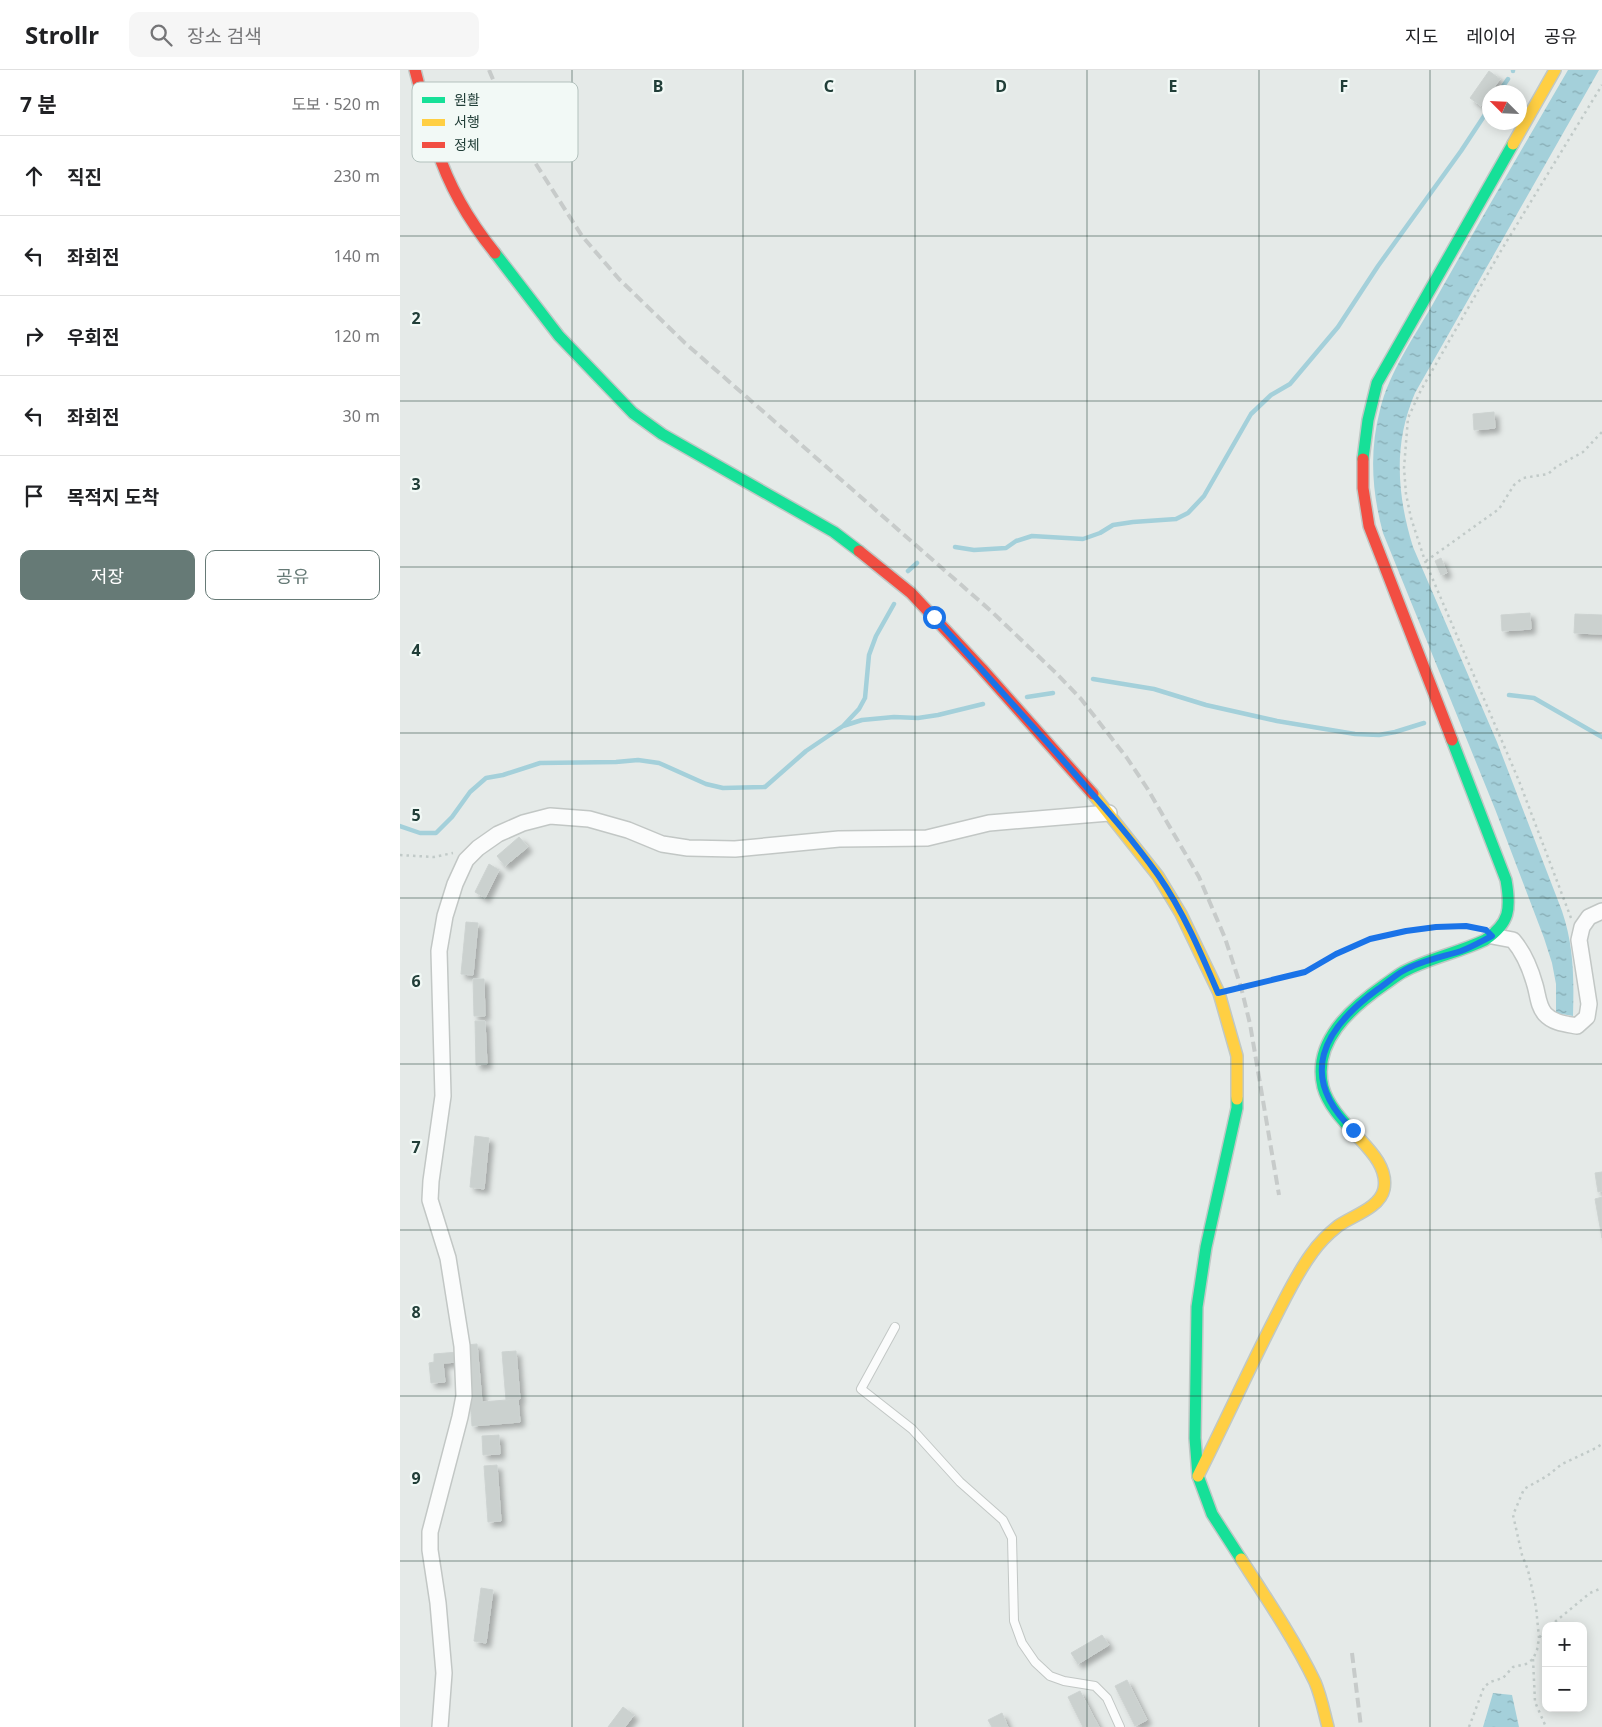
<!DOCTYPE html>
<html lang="ko">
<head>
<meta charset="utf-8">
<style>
	:root { --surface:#fff; --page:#f6f6f6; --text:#202124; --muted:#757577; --line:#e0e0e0; --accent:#667a76 }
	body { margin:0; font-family:"Noto Sans","Noto Sans KR",sans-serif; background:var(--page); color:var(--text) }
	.controls { position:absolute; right:15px; bottom:15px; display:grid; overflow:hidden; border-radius:10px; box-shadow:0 2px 12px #0003 }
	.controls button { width:45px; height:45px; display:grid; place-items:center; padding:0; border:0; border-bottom:1px solid var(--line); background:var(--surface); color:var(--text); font:25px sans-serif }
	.compass { position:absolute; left:1082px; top:15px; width:45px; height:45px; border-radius:50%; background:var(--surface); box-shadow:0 2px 12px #0003; rotate:294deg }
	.stop { position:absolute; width:15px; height:15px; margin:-11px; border:4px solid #1a73e8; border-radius:50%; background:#fff }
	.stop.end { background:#1a73e8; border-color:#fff; box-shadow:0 1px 5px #0008 }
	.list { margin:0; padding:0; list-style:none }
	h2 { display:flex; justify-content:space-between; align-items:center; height:65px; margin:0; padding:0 20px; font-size:21px }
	h2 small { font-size:16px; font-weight:400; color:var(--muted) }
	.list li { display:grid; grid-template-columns:32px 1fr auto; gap:15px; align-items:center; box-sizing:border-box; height:80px; padding:0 20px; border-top:1px solid var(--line) }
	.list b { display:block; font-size:19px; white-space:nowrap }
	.list em { font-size:16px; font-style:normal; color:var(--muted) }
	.actions { display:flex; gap:10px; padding:15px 20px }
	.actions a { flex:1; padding:11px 0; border:1px solid var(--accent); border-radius:10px; text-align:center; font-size:18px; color:var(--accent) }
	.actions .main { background:var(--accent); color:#fff }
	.icon { flex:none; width:28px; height:28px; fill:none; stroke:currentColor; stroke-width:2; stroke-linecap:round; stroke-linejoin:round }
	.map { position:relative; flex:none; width:1202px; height:1657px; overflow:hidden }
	header { display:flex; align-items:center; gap:30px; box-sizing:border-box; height:70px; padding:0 25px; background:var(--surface); border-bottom:1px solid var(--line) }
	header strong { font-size:24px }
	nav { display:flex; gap:28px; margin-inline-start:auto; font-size:18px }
	.search { width:350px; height:45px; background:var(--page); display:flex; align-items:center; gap:12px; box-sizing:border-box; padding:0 18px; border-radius:10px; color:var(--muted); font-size:19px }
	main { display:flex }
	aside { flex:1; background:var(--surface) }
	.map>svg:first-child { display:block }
	.water { fill:url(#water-ripples) }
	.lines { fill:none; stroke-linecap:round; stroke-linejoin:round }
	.stream { stroke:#a4d0da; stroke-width:4.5 }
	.building { fill:#cbd1cf; stroke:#cdd3d1; filter:url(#shadow) }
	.lane-casing { stroke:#c2c7c5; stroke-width:10 }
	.street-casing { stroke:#c2c7c5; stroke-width:18 }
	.fast-casing { stroke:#c0c8c5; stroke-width:14 }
	.slow-casing { stroke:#c0c8c5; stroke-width:14 }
	.jam-casing { stroke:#c0c8c5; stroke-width:14 }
	.path { stroke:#c1cac8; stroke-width:2.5; stroke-dasharray:2.5 4; stroke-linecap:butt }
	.lane { stroke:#fbfcfc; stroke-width:8 }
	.street { stroke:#fbfcfc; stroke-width:15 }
	.fast { stroke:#16e098; stroke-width:11 }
	.slow { stroke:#ffcf43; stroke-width:11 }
	.jam { stroke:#f24e42; stroke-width:11 }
	.rail { stroke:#c7cbca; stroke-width:4; stroke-dasharray:10 5; stroke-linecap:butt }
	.route { stroke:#1a73e8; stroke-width:6 }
	.grid { fill:none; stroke:#213e38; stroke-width:1; stroke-opacity:0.55 }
	.key { fill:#f2f9f6; stroke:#b3c1bd; stroke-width:1 }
	.key-label { font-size:14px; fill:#213e38 }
	.grid-label { font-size:16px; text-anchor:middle; font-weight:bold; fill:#213e38; stroke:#f2f9f6; stroke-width:4.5; stroke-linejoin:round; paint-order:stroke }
</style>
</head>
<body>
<header>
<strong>Strollr</strong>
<div class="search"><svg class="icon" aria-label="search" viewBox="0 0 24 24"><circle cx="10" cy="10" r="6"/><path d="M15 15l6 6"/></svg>장소 검색</div>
<nav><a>지도</a><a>레이어</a><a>공유</a></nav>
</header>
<main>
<aside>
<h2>7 분<small>도보 · 520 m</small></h2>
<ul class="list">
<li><svg class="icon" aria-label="ahead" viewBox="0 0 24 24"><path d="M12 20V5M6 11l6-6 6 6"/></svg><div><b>직진</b></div><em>230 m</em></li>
<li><svg class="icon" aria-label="left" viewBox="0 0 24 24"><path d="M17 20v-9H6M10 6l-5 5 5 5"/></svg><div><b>좌회전</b></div><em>140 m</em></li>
<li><svg class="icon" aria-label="right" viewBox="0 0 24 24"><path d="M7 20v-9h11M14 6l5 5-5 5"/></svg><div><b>우회전</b></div><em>120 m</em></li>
<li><svg class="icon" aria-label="left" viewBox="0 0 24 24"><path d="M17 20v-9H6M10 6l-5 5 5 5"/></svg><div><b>좌회전</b></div><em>30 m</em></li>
<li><svg class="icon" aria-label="arrive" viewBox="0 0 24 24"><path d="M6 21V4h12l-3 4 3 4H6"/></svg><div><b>목적지 도착</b></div></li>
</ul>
<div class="actions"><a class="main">저장</a><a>공유</a></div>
</aside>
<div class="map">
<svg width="1202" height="1657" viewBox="0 0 1202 1657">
	<defs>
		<pattern id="water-ripples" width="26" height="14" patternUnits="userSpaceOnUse" patternTransform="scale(1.25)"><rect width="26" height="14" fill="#a4d0da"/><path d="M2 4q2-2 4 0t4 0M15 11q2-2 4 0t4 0" fill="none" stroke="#85aab2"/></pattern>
		<filter id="shadow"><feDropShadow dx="4.5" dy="4.5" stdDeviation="2.5" flood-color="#0004"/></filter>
	</defs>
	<rect width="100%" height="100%" fill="#e5eae8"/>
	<path class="water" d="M 1168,0 L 1199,0 L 1015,323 C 993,374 997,425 1013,477 L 1097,672 L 1162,841 C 1174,876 1174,909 1173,946 L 1156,943 L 1156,914 L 1152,893 L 1144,868 L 1095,739 L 983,463 C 972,422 969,382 980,340 C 989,302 1015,266 1034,232 C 1078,154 1123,77 1168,0 Z
		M 1093,1623 L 1112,1625 L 1119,1657 L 1083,1657 Z"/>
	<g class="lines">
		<path class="stream" d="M 1113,1 L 1113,0
			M 1099,22 L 1108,9
			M 555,477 L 574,480 L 606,478 L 616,471 L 632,466 L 683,469 L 700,463 L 713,455 L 733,452 L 776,449 L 788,443 L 804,426 L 851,344 L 871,325 L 890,314 L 938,257 L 978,196 L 1061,81 L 1090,37
			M 508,501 L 517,493
			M 693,609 L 754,619 L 806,635 L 877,651 L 955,664 L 979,665 L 995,662 L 1024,653
			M 1109,625 L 1134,628 L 1202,667
			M 627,627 L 653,623
			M 444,655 L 459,639 L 465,628 L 469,585 L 476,566 L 494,534
			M 0,756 L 20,763 L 36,763 L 52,747 L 70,722 L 86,708 L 103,705 L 140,693 L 216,692 L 238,690 L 259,693 L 306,714 L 323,718 L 365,717 L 406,681 L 443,656 L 462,650 L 494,647 L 518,648 L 538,645 L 583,634"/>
	</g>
	<path class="building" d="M 1089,1 L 1100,9 L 1081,36 L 1070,28 Z
		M 1094,342 L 1095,358 L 1074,360 L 1073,344 Z
		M 1041,488 L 1047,503 L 1041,505 L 1035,491 Z
		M 1130,543 L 1131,559 L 1102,561 L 1101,545 Z
		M 1175,544 L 1202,545 L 1202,564 L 1174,563 Z
		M 119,767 L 128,777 L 105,796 L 97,786 Z
		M 89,794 L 99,800 L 85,828 L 75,822 Z
		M 66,852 L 78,853 L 73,905 L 61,904 Z
		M 73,909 L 84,909 L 85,946 L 74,946 Z
		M 75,951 L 85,951 L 87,994 L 76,995 Z
		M 75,1066 L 89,1068 L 84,1119 L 70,1117 Z
		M 1202,1102 L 1202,1121 L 1198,1122 L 1195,1103 Z
		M 1202,1127 L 1202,1168 L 1195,1129 Z
		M 77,1274 L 82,1332 L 118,1329 L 120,1352 L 72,1356 L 66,1275 Z
		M 116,1281 L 120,1329 L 106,1330 L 102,1282 Z
		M 58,1282 L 59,1292 L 43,1293 L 45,1312 L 31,1313 L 29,1293 L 34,1292 L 34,1284 Z
		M 99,1365 L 100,1384 L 83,1385 L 82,1366 Z
		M 97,1395 L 101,1451 L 88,1452 L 84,1396 Z
		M 81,1518 L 93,1520 L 86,1573 L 74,1571 Z
		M 702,1565 L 709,1575 L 678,1594 L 671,1583 Z
		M 727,1610 L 747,1650 L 735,1656 L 715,1616 Z
		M 680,1621 L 699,1657 L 683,1657 L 668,1627 Z
		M 223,1637 L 234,1645 L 225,1657 L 208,1657 Z
		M 602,1643 L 608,1657 L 592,1657 L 588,1650 Z"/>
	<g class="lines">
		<defs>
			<path id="lane" d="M 495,1257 L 461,1319 L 512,1359 L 560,1412 L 603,1450 L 612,1468 L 614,1551 L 622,1573 L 635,1592 L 650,1606 L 664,1611 L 695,1616 L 707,1628 L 720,1657"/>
			<path id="street" d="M 1092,866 L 1113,870 C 1124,883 1130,897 1135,915 C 1138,925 1138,936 1145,944 C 1153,953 1166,954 1177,956 L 1187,947 L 1189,934 L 1179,870 L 1182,857 L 1189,847 L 1202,841
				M 40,1657 L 44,1603 L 38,1533 L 30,1480 L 30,1462 L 60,1347 L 64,1326 L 62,1276 L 48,1188 L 30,1130 L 31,1111 L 43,1026 L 39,881 L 45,846 L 55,814 L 66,790 L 78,778 L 98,764 L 123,753 L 150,746 L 189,749 L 228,760 L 262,774 L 288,778 L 335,779 L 439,769 L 527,768 L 589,753 L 709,743"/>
			<path id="fast" d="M 95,183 L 159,266 L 233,343 L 262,364 L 434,462 L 459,481
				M 963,389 L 968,350 L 977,313 L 1113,74
				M 837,1029 L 837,1038 L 806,1177 L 797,1237 L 795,1368 L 798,1406 L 812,1444 L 841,1489
				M 958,1067 C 945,1053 928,1036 923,1017 C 912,972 951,938 984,915 C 990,911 996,906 1003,902 C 1029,888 1058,883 1085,870 C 1110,853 1111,839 1106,810 L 1052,670"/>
			<path id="slow" d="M 1113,74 L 1155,0
				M 693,724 L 758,806 L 781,844 L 819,923 L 837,986 L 837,1029
				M 798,1406 C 823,1356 846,1306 871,1256 C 884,1231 895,1206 912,1183 C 919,1173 928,1164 938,1156 C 952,1146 980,1138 984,1119 C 988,1098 971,1081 958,1067
				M 841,1489 C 867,1529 894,1569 915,1612 C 921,1626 924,1642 928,1657"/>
			<path id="jam" d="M 15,0 C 22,26 28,53 37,79 C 49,117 70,152 95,183
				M 963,389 L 963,418 L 969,456 L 1052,670
				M 459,481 L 511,523 L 582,599 L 693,724"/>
		</defs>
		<use href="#lane" class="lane-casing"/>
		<use href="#street" class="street-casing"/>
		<use href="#fast" class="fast-casing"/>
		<use href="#slow" class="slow-casing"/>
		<use href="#jam" class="jam-casing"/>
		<path class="path" d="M 1026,491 L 1099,439 L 1114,415 L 1123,408 L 1148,404 L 1156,397 L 1183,382 L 1202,362
			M 0,785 L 34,787 L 53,783
			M 1171,848 L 1119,711 L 1025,491 L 1011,448 L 1006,424 L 1004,398 L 1008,348 L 1021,320 L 1102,179 L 1202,15
			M 837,918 L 905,902 L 936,884 L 970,869 L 1006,861 L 1036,857 L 1073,857
			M 1150,1556 L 1190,1523 L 1202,1518
			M 1139,1568 L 1136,1537 L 1128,1500 L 1122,1485 L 1113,1445 L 1124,1419 L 1147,1406 L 1162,1394 L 1196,1378 L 1202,1374
			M 1133,1589 L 1135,1632 L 1146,1657
			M 1069,1657 L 1084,1617 L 1090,1612 L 1103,1608 L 1113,1597 L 1126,1594 L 1133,1589 L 1137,1580 L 1139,1568 L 1146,1559"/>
		<use href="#lane" class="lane"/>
		<use href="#street" class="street"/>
		<use href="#fast" class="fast"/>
		<use href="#slow" class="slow"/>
		<use href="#jam" class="jam"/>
		<path class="rail" d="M 89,0 L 110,49 L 125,77 L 182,166 L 219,209 L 285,273 L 591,541 L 657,604 L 681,629 L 727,688 L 747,718 L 799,807 L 825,868 L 841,917 L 850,954 L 879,1125
			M 952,1583 L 961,1657"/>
	</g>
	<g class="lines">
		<path class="route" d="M 534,547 C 577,594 619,641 661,688 C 694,726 729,764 758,805 C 783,841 801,883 818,923 L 905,902 L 936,884 L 970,869 L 1006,861 L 1036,857 L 1066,856 L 1086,860 L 1092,866 C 1082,871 1072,877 1061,881 C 1042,887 1020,891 1003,901 C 994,906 986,914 978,919 C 923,959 897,1006 953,1060"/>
	</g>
	<path class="grid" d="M 172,0 L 172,1657M 343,0 L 343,1657M 515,0 L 515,1657M 687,0 L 687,1657M 859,0 L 859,1657M 1030,0 L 1030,1657M 0,166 L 1202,166M 0,331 L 1202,331M 0,497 L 1202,497M 0,663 L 1202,663M 0,828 L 1202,828M 0,994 L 1202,994M 0,1160 L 1202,1160M 0,1326 L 1202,1326M 0,1491 L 1202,1491"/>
	<rect x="12" y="12" width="166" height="80" rx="8" class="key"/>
	<rect x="22" y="27" width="23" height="6" fill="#16e098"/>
	<rect x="22" y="49" width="23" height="7" fill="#ffcf43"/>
	<rect x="22" y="72" width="23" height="6" fill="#f24e42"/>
	<g class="key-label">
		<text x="54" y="35">원활</text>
		<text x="54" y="57">서행</text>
		<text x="54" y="80">정체</text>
	</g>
	<g class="grid-label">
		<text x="258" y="22">B</text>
		<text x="429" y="22">C</text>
		<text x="601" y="22">D</text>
		<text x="773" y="22">E</text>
		<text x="944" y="22">F</text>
		<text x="16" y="254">2</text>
		<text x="16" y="420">3</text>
		<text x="16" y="586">4</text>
		<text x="16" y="751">5</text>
		<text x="16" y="917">6</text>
		<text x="16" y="1083">7</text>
		<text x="16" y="1248">8</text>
		<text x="16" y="1414">9</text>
	</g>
</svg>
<div class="controls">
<button>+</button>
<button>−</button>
</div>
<svg class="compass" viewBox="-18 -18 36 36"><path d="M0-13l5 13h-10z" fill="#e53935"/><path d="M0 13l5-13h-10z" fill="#757577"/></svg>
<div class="stop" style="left:534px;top:547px"></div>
<div class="stop end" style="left:953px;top:1060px"></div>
</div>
</main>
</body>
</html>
